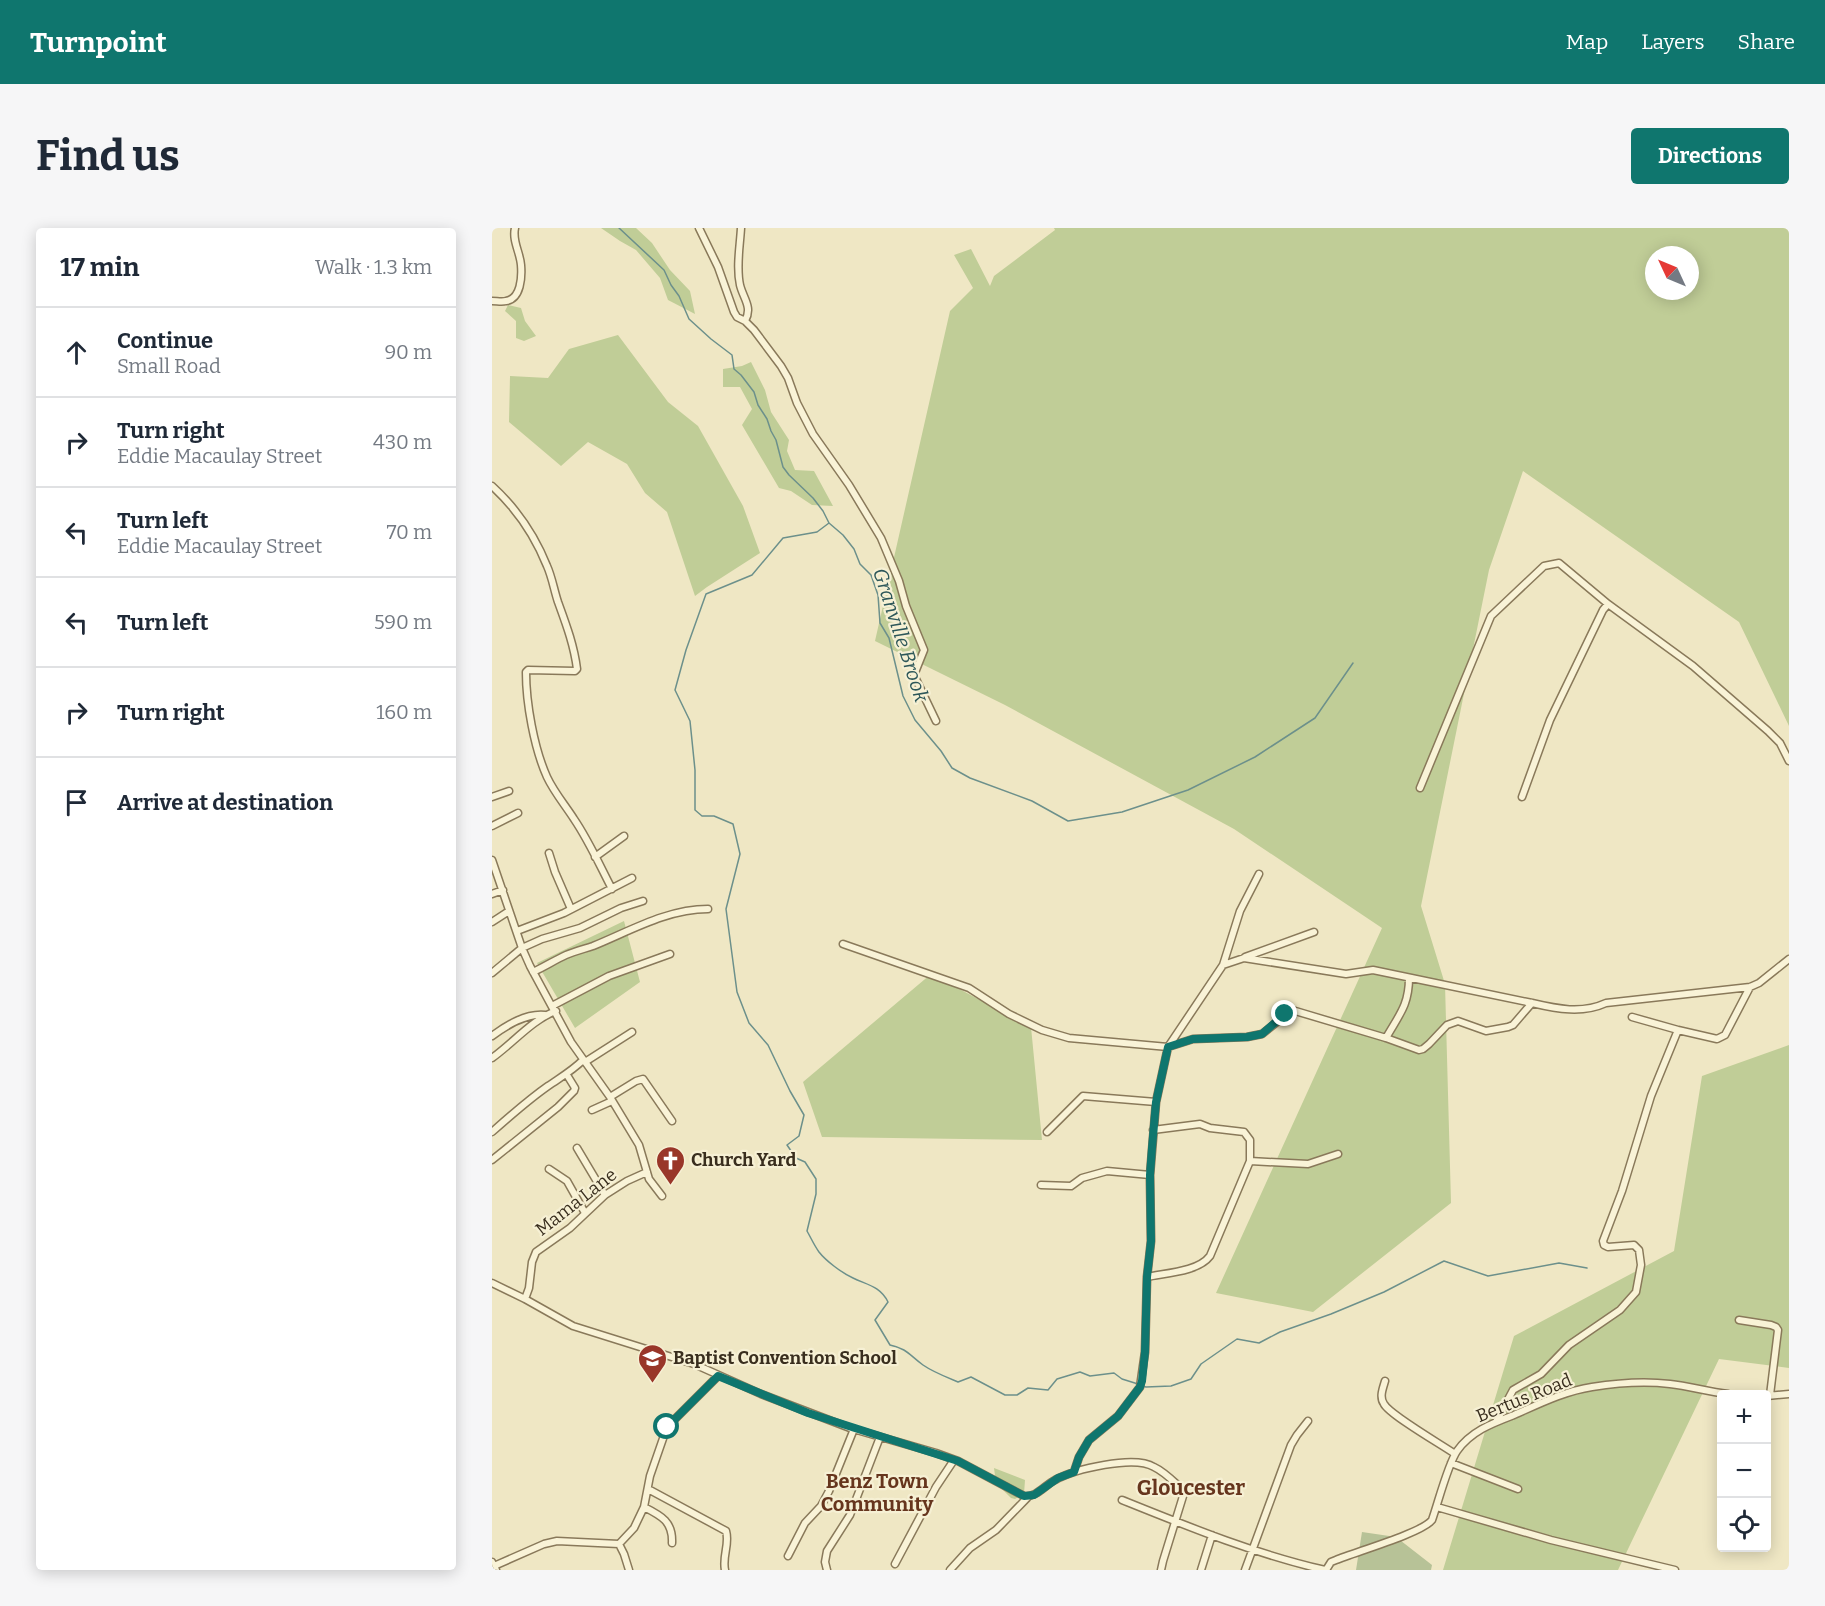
<!DOCTYPE html>
<html lang="en">
<head>
<meta charset="utf-8">
<style>
	:root { --surface:#fff; --page:#f6f6f7; --text:#1f2937; --muted:#747a83; --line:#e0e1e3; --accent:#0f766e }
	body { margin:0; font-family:Bitter,serif; background:var(--page); color:var(--text) }
	.controls { position:absolute; right:18px; bottom:18px; display:grid; overflow:hidden; border-radius:6px; box-shadow:0 3px 15px #0003 }
	.controls button { width:54px; height:54px; display:grid; place-items:center; padding:0; border:0; border-bottom:2px solid var(--line); background:var(--surface); color:var(--text); font:30px sans-serif }
	.compass { position:absolute; left:1153px; top:18px; width:54px; height:54px; border-radius:50%; background:var(--surface); box-shadow:0 3px 15px #0003; rotate:314deg }
	.stop { position:absolute; width:18px; height:18px; margin:-14px; border:4px solid #0f766e; border-radius:50%; background:#fff }
	.stop.end { background:#0f766e; border-color:#fff; box-shadow:0 2px 6px #0008 }
	.list { margin:0; padding:0; list-style:none }
	h2 { display:flex; justify-content:space-between; align-items:center; height:78px; margin:0; padding:0 24px; font-size:26px }
	h2 small { font-size:20px; font-weight:400; color:var(--muted) }
	.list li { display:grid; grid-template-columns:39px 1fr auto; gap:18px; align-items:center; box-sizing:border-box; height:90px; padding:0 24px; border-top:2px solid var(--line) }
	.list b { display:block; font-size:22px; white-space:nowrap }
	.list p { margin:0; font-size:20px; white-space:nowrap; color:var(--muted) }
	.list em { font-size:20px; font-style:normal; color:var(--muted) }
	.icon { flex:none; width:33px; height:33px; fill:none; stroke:currentColor; stroke-width:2; stroke-linecap:round; stroke-linejoin:round }
	.map { position:relative; flex:none; width:1297px; height:1342px; overflow:hidden; border-radius:6px }
	header { display:flex; align-items:center; gap:36px; box-sizing:border-box; height:84px; padding:0 30px; background:var(--accent); color:#fff }
	header strong { font-size:28px }
	nav { display:flex; gap:33px; margin-inline-start:auto; font-size:21px }
	.intro { display:flex; align-items:center; justify-content:space-between; box-sizing:border-box; height:144px; padding:0 36px }
	h1 { margin:0; font-size:42px }
	.button { padding:15px 27px; border-radius:6px; background:var(--accent); color:#fff; font-size:21px; font-weight:700 }
	main { display:flex; gap:36px; padding:0 36px }
	aside { flex:1; background:var(--surface); border-radius:6px; box-shadow:0 3px 15px #0003 }
	.map>svg:first-child { display:block }
	.green { fill:#c0cd97; fill-rule:evenodd }
	.cemetery { fill:#b7c297 }
	.lines { fill:none; stroke-linecap:round; stroke-linejoin:round }
	.stream { stroke:#6c908b; stroke-width:1.5 }
	.minor-casing { stroke:#89795a; stroke-width:9 }
	.minor { stroke:#f9f3d7; stroke-width:6 }
	.route { stroke:#0f766e; stroke-width:8 }
	.labels { text-anchor:middle; stroke-width:4.5; stroke-linejoin:round; paint-order:stroke }
	.poi-label { font-size:18px; font-weight:bold; fill:#392e1e; stroke:#f6f0d4; text-anchor:start }
	.street-label { font-size:18px; fill:#392e1e; stroke:#f6f0d4 }
	.water-label { font-size:20px; font-style:italic; fill:#2d5759; stroke:#f6f0d4 }
	.neighbourhood-label { font-size:20px; font-weight:bold; fill:#66351d; stroke:#f6f0d4 }
	.quarter-label { font-size:21px; font-weight:bold; fill:#66351d; stroke:#f6f0d4 }
</style>
</head>
<body>
<header>
<strong>Turnpoint</strong>
<nav><a>Map</a><a>Layers</a><a>Share</a></nav>
</header>
<div class="intro"><h1>Find us</h1><a class="button">Directions</a></div>
<main>
<aside>
<h2>17 min<small>Walk · 1.3 km</small></h2>
<ul class="list">
<li><svg class="icon" aria-label="ahead" viewBox="0 0 24 24"><path d="M12 20V5M6 11l6-6 6 6"/></svg><div><b>Continue</b><p>Small Road</p></div><em>90 m</em></li>
<li><svg class="icon" aria-label="right" viewBox="0 0 24 24"><path d="M7 20v-9h11M14 6l5 5-5 5"/></svg><div><b>Turn right</b><p>Eddie Macaulay Street</p></div><em>430 m</em></li>
<li><svg class="icon" aria-label="left" viewBox="0 0 24 24"><path d="M17 20v-9H6M10 6l-5 5 5 5"/></svg><div><b>Turn left</b><p>Eddie Macaulay Street</p></div><em>70 m</em></li>
<li><svg class="icon" aria-label="left" viewBox="0 0 24 24"><path d="M17 20v-9H6M10 6l-5 5 5 5"/></svg><div><b>Turn left</b></div><em>590 m</em></li>
<li><svg class="icon" aria-label="right" viewBox="0 0 24 24"><path d="M7 20v-9h11M14 6l5 5-5 5"/></svg><div><b>Turn right</b></div><em>160 m</em></li>
<li><svg class="icon" aria-label="arrive" viewBox="0 0 24 24"><path d="M6 21V4h12l-3 4 3 4H6"/></svg><div><b>Arrive at destination</b></div></li>
</ul>
</aside>
<div class="map">
<svg width="1297" height="1342" viewBox="0 0 1297 1342">
	<rect width="100%" height="100%" fill="#efe7c4"/>
	<path class="green" d="M 109,0 L 144,0 L 160,15 L 178,42 L 198,63 L 203,86 L 176,72 L 168,50 L 144,22 L 128,13 Z
		M 562,0 L 1297,0 L 1297,498 L 1247,394 L 1031,243 L 997,342 L 929,678 L 953,756 L 959,975 L 821,1084 L 724,1065 L 890,700 L 742,601 L 513,477 L 383,413 L 458,83 L 481,60 L 462,27 L 479,21 L 498,58 L 502,48 L 563,2 ZM 1162,27 L 1198,27 L 1198,63 L 1162,63 Z
		M 16,77 L 29,80 L 33,93 L 44,108 L 32,113 L 24,110 L 24,93 L 13,83 Z
		M 126,107 L 176,174 L 206,198 L 251,278 L 268,325 L 215,359 L 203,368 L 175,284 L 153,265 L 135,236 L 96,214 L 69,238 L 17,194 L 18,148 L 56,150 L 77,121 Z
		M 259,134 L 273,162 L 279,184 L 297,212 L 295,223 L 303,242 L 322,243 L 341,278 L 320,277 L 299,263 L 287,260 L 250,197 L 260,181 L 248,159 L 231,159 L 231,141 L 250,138 Z
		M 132,693 L 148,754 L 83,800 L 45,735 Z
		M 439,746 L 539,799 L 550,912 L 330,909 L 311,854 Z
		M 1297,817 L 1297,1140 L 1227,1131 L 1126,1342 L 951,1342 L 1022,1108 L 1182,1023 L 1210,848 Z
		M 502,1240 L 533,1252 L 532,1266 L 523,1271 L 519,1270 L 504,1255 Z"/>
	<path class="cemetery" d="M 870,1304 L 904,1309 L 940,1337 L 939,1342 L 864,1342 Z"/>
	<g class="lines">
		<path class="stream" d="M 127,0 L 172,42 L 179,57 L 187,68 L 197,91 L 219,111 L 240,127 L 242,141 L 249,147 L 262,164 L 266,177 L 275,191 L 279,203 L 284,212 L 291,239 L 297,247 L 321,270 L 331,283 L 337,295 L 351,307 L 362,321 L 368,336 L 379,347 L 386,367 L 388,395 L 397,410 L 411,468 L 423,492 L 449,523 L 460,540 L 478,550 L 540,573 L 576,593 L 630,584 L 696,562 L 763,529 L 823,490 L 861,435
			M 337,295 L 325,304 L 291,310 L 260,347 L 214,366 L 194,422 L 183,462 L 198,493 L 203,542 L 203,582 L 210,588 L 222,588 L 241,596 L 248,626 L 234,681 L 245,764 L 257,795 L 276,817 L 298,863 L 312,887 L 307,908 L 295,917 L 304,930 L 313,934 L 324,951 L 324,966 L 315,1003 C 319,1010 322,1017 327,1024 C 334,1033 350,1045 361,1050 C 375,1057 388,1058 396,1074 L 383,1092 L 398,1117 C 416,1121 417,1127 431,1137 C 441,1144 454,1149 466,1154 L 479,1149 L 513,1167 L 525,1167 L 536,1160 L 556,1162 L 565,1151 L 588,1144 L 598,1148 L 622,1145 L 630,1151 L 646,1156
			M 650,1158 L 654,1159 L 679,1158 L 699,1151 L 709,1136 L 745,1111 L 767,1115 L 788,1104 L 839,1086 L 892,1064 L 952,1033 L 996,1048 L 1067,1035 L 1095,1040"/>
		<defs>
			<path id="minor" d="M 207,0 L 226,39 L 242,84 L 245,89 L 253,93 L 262,102 L 289,138 L 296,150 L 305,175 L 321,206 L 357,257 L 389,310 L 407,353 L 414,378 L 432,422 L 422,447 L 444,493
				M 249,0 C 248,18 244,39 248,57 C 251,70 261,79 253,93
				M 0,73 C 5,73 10,74 14,73 C 29,71 30,49 29,37 C 28,24 20,13 23,0
				M 0,258 C 24,280 43,308 55,338 C 60,349 62,362 66,374 C 74,396 82,417 85,441 L 83,443 L 36,442 L 34,444 C 34,475 42,520 55,549 C 62,564 73,577 82,591 C 97,613 108,638 120,661
				M 928,560 L 999,388 L 1052,338 L 1067,335 L 1116,376 L 1201,438 L 1276,503 L 1288,515 L 1297,533
				M 0,569 L 17,563
				M 1030,569 L 1058,492 L 1111,382 L 1116,376
				M 0,598 L 26,585
				M 57,625 L 63,644 L 79,681
				M 103,629 L 132,608
				M 0,632 L 30,720 L 38,738 L 79,814 L 118,869 L 147,917 L 157,951 L 170,968
				M 0,666 L 11,662
				M 0,694 L 17,683
				M 25,703 L 72,685 L 140,650
				M 351,716 L 477,760 L 517,786 L 550,802 L 577,810 L 676,819 L 701,811 L 755,809 L 770,806 L 800,782 L 894,810 L 927,822 L 931,821 L 937,816 L 955,797 L 966,793 L 994,803 L 1016,799 L 1021,797 L 1040,775
				M 753,729 L 822,704
				M 731,737 L 748,683 L 767,646
				M 41,744 C 52,739 63,732 74,727 C 83,723 92,721 101,718 C 138,703 175,681 216,681
				M 0,745 L 30,720 L 50,711 L 88,700 L 129,680 L 151,673
				M 60,778 L 117,748 L 178,726
				M 1140,789 L 1186,802 L 1225,811 L 1233,807 L 1258,759
				M 0,808 C 15,797 34,785 53,787
				M 894,810 C 907,787 917,777 917,750
				M 0,830 C 20,816 41,791 64,783
				M 93,834 L 140,804
				M 118,869 L 144,853 L 151,851 L 180,893
				M 100,882 L 120,873
				M 0,904 C 18,888 36,872 56,858 C 69,849 80,843 91,832
				M 555,904 L 591,868 L 664,874
				M 85,920 L 113,967
				M 0,932 L 66,879 L 82,863 L 83,860 L 75,847
				M 758,933 L 816,936 L 846,926
				M 57,941 L 75,953 L 93,985
				M 549,957 L 579,958 L 590,950 L 615,943 L 658,947
				M 655,1049 C 673,1045 706,1044 718,1028 L 758,933 L 758,912 L 752,904 L 718,900 L 708,896 L 661,902
				M 0,1055 L 33,1071 L 81,1098 L 202,1136 L 269,1166 L 358,1200 L 444,1225 L 466,1233 L 532,1268 C 544,1270 553,1257 563,1252 C 583,1241 642,1227 662,1239 C 673,1244 682,1254 691,1262 L 692,1265 L 671,1333 L 669,1342
				M 33,1071 L 37,1060 L 40,1034 L 44,1024 L 78,1000 L 113,967 L 135,953 L 155,944
				M 1247,1092 L 1279,1097 L 1284,1099 L 1286,1102 L 1278,1167
				M 893,1153 C 891,1160 887,1169 892,1176 C 898,1187 950,1217 963,1226
				M 1275,1168 L 1297,1166
				M 1004,1194 L 1021,1162 L 1049,1146 L 1077,1117 L 1128,1082 L 1144,1064 L 1149,1037 L 1147,1022 L 1142,1017 L 1116,1019 L 1112,1017 L 1111,1013 L 1130,963 L 1159,868 L 1186,802
				M 959,1235 L 1026,1261
				M 582,1244 L 587,1229 L 597,1212 L 626,1188 L 648,1159 L 653,1124 L 655,1049 L 659,1013 L 658,947 L 664,874 L 676,819 L 731,737 L 752,730 L 854,746 L 881,742 L 1040,775 C 1065,781 1090,786 1114,775 L 1258,759 L 1267,755 L 1297,731
				M 156,1261 L 234,1303 C 238,1316 230,1328 233,1342
				M 630,1272 C 697,1299 763,1326 833,1342
				M 945,1279 L 1059,1312 L 1183,1342
				M 180,1315 C 181,1294 170,1288 152,1279 L 158,1248 L 175,1199 L 226,1148
				M 127,1316 L 132,1326 L 137,1342
				M 296,1328 L 313,1295 L 329,1278 L 337,1263 L 362,1201
				M 0,1334 L 4,1342
				M 403,1336 L 444,1259 L 462,1232
				M 2,1338 L 52,1316 L 65,1313 L 127,1316 L 142,1300 L 152,1279
				M 335,1342 L 333,1334 L 335,1323 L 358,1287 L 388,1209
				M 458,1342 L 478,1320 L 504,1302 L 536,1269
				M 709,1342 L 720,1307
				M 753,1342 L 799,1217 L 805,1207 L 816,1193
				M 834,1342 L 839,1334 L 844,1332 C 863,1324 930,1305 940,1292 C 946,1275 956,1236 965,1223 C 979,1203 1001,1195 1022,1187 C 1047,1176 1073,1163 1100,1159 C 1125,1155 1153,1153 1178,1156 C 1198,1158 1216,1164 1236,1166"/>
		</defs>
		<use href="#minor" class="minor-casing"/>
		<use href="#minor" class="minor"/>
	</g>
	<g class="lines">
		<path class="route" d="M 175,1199 L 226,1148 L 316,1185 L 466,1233 L 532,1268 L 542,1267 L 566,1250 L 582,1244 L 587,1229 L 597,1212 L 626,1188 L 648,1159 L 650,1153 L 653,1124 L 655,1049 L 659,1013 L 658,947 L 660,920 L 664,874 L 676,819 L 701,811 L 755,809 L 770,806 L 793,786"/>
	</g>
	<defs>
		<symbol id="church-pin" viewBox="-11 -11 22 30"><path d="M0 17L-7.5 6A9.5 9.5 0 1 1 7.5 6Z" fill="#993629" stroke="#f6f0d4"/><path d="M-1.2-6h2.4v3.5h3.3v2.4h-3.3V6h-2.4V-.1h-3.3v-2.4h3.3Z" fill="#fff"/></symbol>
		<symbol id="school-pin" viewBox="-11 -11 22 30"><path d="M0 17L-7.5 6A9.5 9.5 0 1 1 7.5 6Z" fill="#993629" stroke="#f6f0d4"/><path d="M0-5L7-2L0 1L-7-2ZM-4 1L0 2.5L4 1V4Q0 6-4 4Z" fill="#fff"/></symbol>
	</defs>
	<g fill-rule="evenodd">
		<use href="#church-pin" x="162" y="916" width="33" height="45"/>
		<use href="#school-pin" x="144" y="1114" width="33" height="45"/>
	</g>
	<g class="labels">
		<g class="poi-label">
			<text x="199" y="938">Church Yard</text>
			<text x="181" y="1136">Baptist Convention School</text>
		</g>
		<g class="street-label">
			<text transform="translate(84 974) rotate(-38)" y="6">Mama Lane</text>
			<text transform="translate(1032 1170) rotate(-22)" y="6">Bertus Road</text>
		</g>
		<g class="water-label">
			<text transform="translate(409 407) rotate(72)" y="7">Granville Brook</text>
		</g>
		<g class="neighbourhood-label">
			<text x="385" y="1260">Benz Town<tspan x="385" dy="23">Community</tspan></text>
		</g>
		<g class="quarter-label">
			<text x="699" y="1267">Gloucester</text>
		</g>
	</g>
</svg>
<div class="controls">
<button>+</button>
<button>−</button>
<button><svg class="icon" aria-label="locate" viewBox="0 0 24 24"><circle cx="12" cy="12" r="6"/><path d="M12 2v4M12 18v4M2 12h4M18 12h4"/></svg></button>
</div>
<svg class="compass" viewBox="-18 -18 36 36"><path d="M0-13l5 13h-10z" fill="#e53935"/><path d="M0 13l5-13h-10z" fill="#747a83"/></svg>
<div class="stop" style="left:175px;top:1199px"></div>
<div class="stop end" style="left:793px;top:786px"></div>
</div>
</main>
</body>
</html>
